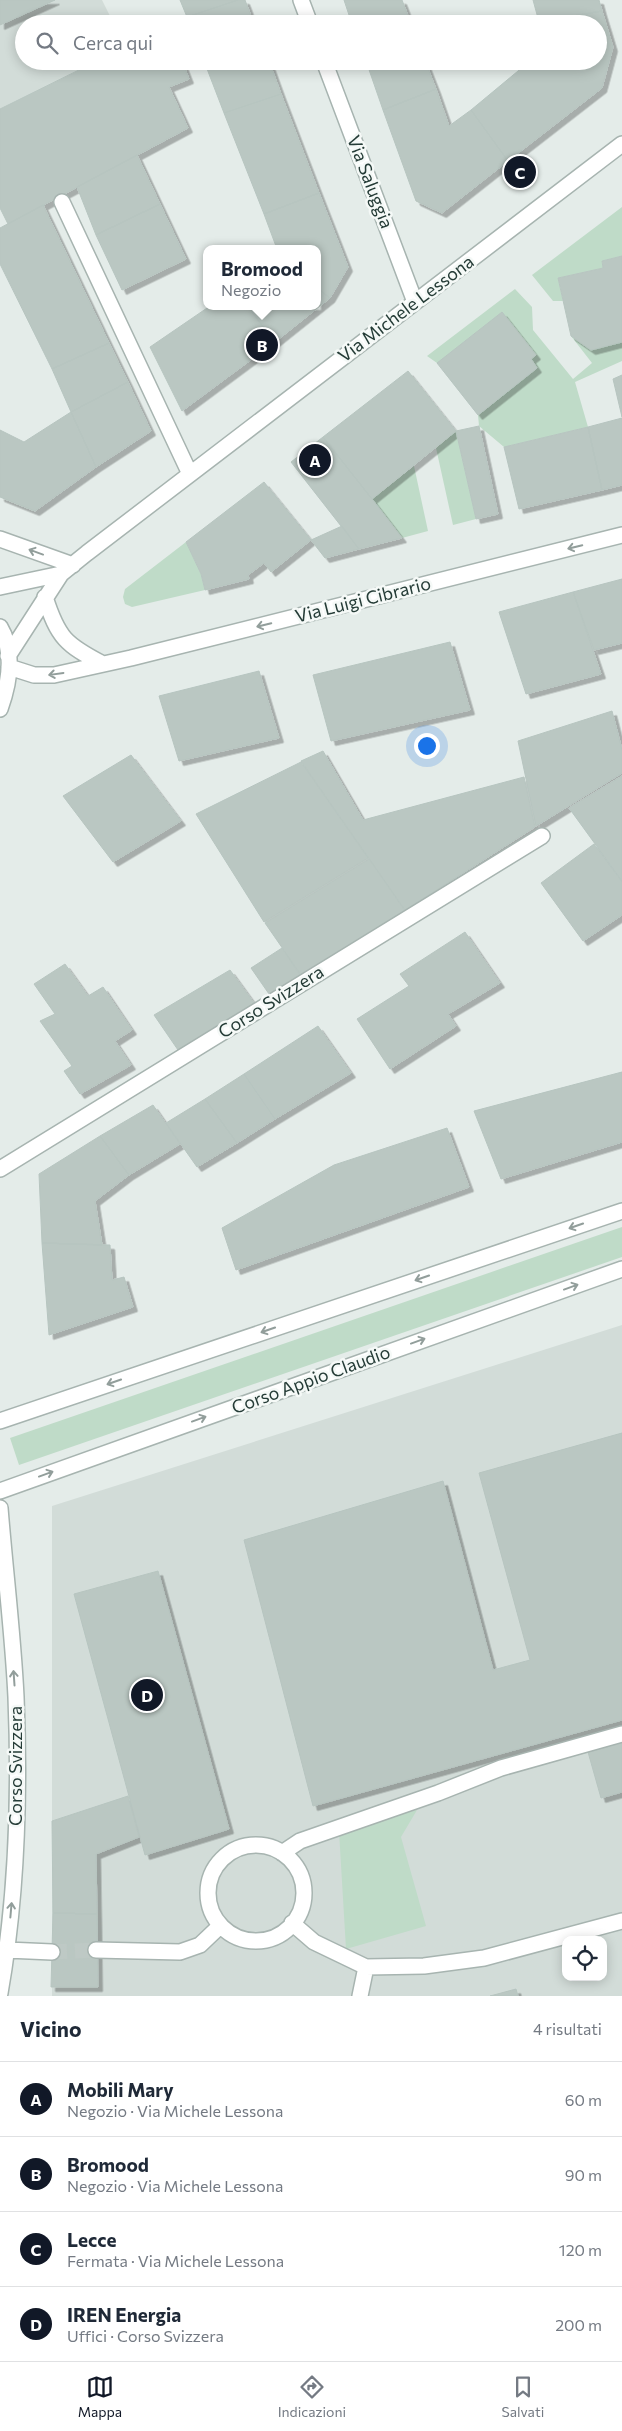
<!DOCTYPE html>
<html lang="it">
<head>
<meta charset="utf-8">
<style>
	:root { --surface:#fff; --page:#f6f6f7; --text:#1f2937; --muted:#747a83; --line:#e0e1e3; --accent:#111827 }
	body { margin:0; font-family:Commissioner,sans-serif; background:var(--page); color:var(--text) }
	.controls { position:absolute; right:15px; bottom:15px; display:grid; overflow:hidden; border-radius:10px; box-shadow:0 2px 12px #0003 }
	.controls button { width:45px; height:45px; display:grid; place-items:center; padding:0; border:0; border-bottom:1px solid var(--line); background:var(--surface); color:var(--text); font:25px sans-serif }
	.you { position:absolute; left:426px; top:745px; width:18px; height:18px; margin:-12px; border:4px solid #fff; border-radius:50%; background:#1a73e8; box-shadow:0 0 0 8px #1a73e833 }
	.badge { display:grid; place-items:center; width:32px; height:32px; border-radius:50%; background:var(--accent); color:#fff; font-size:16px; font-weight:700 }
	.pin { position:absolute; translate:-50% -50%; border:2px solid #fff; box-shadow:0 1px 5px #0006 }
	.popup { position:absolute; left:203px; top:245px; width:118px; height:65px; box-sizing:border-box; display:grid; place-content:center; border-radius:10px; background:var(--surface); filter:drop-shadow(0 1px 4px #0005); font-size:16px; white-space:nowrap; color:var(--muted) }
	.popup b { font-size:19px; color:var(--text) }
	.popup::after { content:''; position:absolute; left:50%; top:100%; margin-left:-10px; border:10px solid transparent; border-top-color:var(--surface) }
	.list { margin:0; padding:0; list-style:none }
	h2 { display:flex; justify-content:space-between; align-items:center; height:65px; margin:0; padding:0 20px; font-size:21px }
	h2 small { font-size:16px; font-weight:400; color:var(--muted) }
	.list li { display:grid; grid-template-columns:32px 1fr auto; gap:15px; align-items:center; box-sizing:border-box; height:75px; padding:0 20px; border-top:1px solid var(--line) }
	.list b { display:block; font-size:19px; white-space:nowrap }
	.list p { margin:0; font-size:16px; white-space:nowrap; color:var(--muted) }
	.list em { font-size:16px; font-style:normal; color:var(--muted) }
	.icon { flex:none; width:28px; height:28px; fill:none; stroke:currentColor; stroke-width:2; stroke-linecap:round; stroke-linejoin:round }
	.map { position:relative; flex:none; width:622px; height:1996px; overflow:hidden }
	.search { position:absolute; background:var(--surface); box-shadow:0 2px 12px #0003; left:15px; right:15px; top:15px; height:55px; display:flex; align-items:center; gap:12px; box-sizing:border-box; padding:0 18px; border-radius:28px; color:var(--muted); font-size:19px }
	.sheet { height:365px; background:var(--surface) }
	nav { display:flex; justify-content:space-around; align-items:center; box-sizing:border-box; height:70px; border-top:1px solid var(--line); background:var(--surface); font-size:14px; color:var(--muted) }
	nav a { display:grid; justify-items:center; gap:2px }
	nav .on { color:var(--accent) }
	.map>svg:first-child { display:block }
	.built { fill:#d2dcd8; fill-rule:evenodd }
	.green { fill:#bfdbc8 }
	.building { fill:#bac7c2; stroke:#b7c5c0; filter:url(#shadow) }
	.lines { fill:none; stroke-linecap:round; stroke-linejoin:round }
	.minor-tunnel { stroke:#bec9c5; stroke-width:15; stroke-dasharray:15 8; stroke-linecap:butt }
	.minor-casing { stroke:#a7b4b0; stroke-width:18 }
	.minor { stroke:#fff; stroke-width:15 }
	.oneway { stroke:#929e9b }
	.labels { text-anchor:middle; stroke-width:5; stroke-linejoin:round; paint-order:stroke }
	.street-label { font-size:18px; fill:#253c37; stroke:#f5f9f7 }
</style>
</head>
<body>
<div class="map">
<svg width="622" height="1996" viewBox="0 0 622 1996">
	<defs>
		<filter id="shadow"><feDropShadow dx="4.5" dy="4.5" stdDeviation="0" flood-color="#0004"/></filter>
	</defs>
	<rect width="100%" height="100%" fill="#e4ece9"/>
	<path class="built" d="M 0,0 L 102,0 L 114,24 L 24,24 L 24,61 L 97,61 L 0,109 Z
		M 622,1325 L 622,1996 L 52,1996 L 52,1506 ZM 566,1940 L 603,1940 L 603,1977 L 566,1977 Z"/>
	<path class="green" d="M 622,207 L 622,256 L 602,261 L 603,268 L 558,278 L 563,301 L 553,301 L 532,275 Z
		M 515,289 L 532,307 L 533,330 L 573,379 L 592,363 L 571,336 L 622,342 L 622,361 L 575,382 L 588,427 L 504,447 L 479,426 L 478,415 L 537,368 L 531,359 L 437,363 L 427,356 Z
		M 456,431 L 476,519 L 453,525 L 436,448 Z
		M 414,466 L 428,531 L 402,538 L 372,499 Z
		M 186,542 L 201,574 L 205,590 L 132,607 L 125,604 L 123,597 L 125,589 Z
		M 622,1227 L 622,1257 L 19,1465 L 10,1438 Z
		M 417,1810 L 401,1837 L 426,1926 L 346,1949 L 339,1831 Z"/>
	<path class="building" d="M 0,0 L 55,0 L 0,25 Z
		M 180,0 L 238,0 L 187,17 Z
		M 238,0 L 245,0 L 254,24 L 189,24 L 187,17 Z
		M 344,0 L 402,0 L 410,21 L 402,24 L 352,24 Z
		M 533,0 L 599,0 L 602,11 L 539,22 Z
		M 602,11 L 613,47 L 602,88 L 508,161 L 471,110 L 530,61 L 598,61 L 598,24 L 539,22 Z
		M 97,61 L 182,61 L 189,79 L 169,87 L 188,128 L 8,224 L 0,208 L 0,109 Z
		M 204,61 L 269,61 L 281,94 L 224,113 Z
		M 366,61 L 425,61 L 436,89 L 383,110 Z
		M 436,89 L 449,126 L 471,110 L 508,161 L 442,213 L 416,201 L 383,110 Z
		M 281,94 L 319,193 L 264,214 L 224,113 Z
		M 137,155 L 160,204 L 96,235 L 77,187 Z
		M 319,193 L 348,267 L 330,298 L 317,288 L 317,249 L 277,249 L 264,214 Z
		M 160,204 L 186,259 L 122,290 L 96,235 Z
		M 43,205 L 109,343 L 52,369 L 0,264 L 0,228 Z
		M 622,256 L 622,342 L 591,350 L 571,336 L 558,278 L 603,268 L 602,261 Z
		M 317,288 L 330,298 L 275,342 L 247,306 L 317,306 Z
		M 210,306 L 247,306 L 275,342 L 182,411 L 150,347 Z
		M 502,312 L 536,355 L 531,359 L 537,368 L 478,415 L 437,363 Z
		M 109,343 L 128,382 L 71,412 L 52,369 Z
		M 408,371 L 456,431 L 372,499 L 323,437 Z
		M 622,375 L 622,417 L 613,379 Z
		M 128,382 L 151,431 L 96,467 L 71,412 Z
		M 71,412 L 96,467 L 35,511 L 0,497 L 0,430 L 24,442 Z
		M 622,418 L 622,485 L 602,490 L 588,427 Z
		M 479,426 L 498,514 L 476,519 L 456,431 Z
		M 588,427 L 602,490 L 519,509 L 504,447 Z
		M 323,437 L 372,499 L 402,538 L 359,549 L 291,462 Z
		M 264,482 L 311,540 L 271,572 L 264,563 L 248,575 L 249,579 L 205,590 L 201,574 L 186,542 Z
		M 342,526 L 359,549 L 325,558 L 311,540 Z
		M 622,579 L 622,643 L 594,650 L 573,592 Z
		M 573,592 L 601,674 L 526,694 L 499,612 Z
		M 450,642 L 470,710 L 331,741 L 313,675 Z
		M 259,671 L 279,738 L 179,761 L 159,696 Z
		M 612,711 L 622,750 L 622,773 L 536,826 L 518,741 Z
		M 323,751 L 363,820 L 524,777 L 535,827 L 405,910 L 301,761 Z
		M 131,755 L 181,821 L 113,862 L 63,796 Z
		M 301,762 L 368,858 L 264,922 L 196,814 Z
		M 622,776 L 622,881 L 569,808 Z
		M 594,844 L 622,882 L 622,915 L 583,941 L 541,883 Z
		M 369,859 L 405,911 L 301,975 L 265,923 Z
		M 465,932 L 500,983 L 448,1014 L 456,1026 L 390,1069 L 357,1019 L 409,986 L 400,974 Z
		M 282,948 L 300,975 L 269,994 L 251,968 Z
		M 65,964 L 88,996 L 103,987 L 132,1030 L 115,1041 L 131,1065 L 80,1094 L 64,1071 L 72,1066 L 40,1021 L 55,1014 L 34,984 Z
		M 230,970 L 254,1003 L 178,1050 L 154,1015 Z
		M 318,1026 L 351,1073 L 275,1119 L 244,1074 Z
		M 622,1072 L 622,1142 L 501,1179 L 474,1111 Z
		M 244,1074 L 275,1119 L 237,1143 L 205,1099 Z
		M 205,1099 L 237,1143 L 197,1167 L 166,1123 Z
		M 153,1105 L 180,1144 L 129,1175 L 100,1136 Z
		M 447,1128 L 469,1187 L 236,1270 L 222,1228 L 334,1165 Z
		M 100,1136 L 129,1175 L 95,1201 L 102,1245 L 42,1243 L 39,1174 Z
		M 42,1243 L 110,1245 L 112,1280 L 124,1277 L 133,1307 L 49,1335 Z
		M 622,1433 L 622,1720 L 313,1806 L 244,1540 L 443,1481 L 493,1670 L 530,1660 L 479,1473 Z
		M 158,1571 L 229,1829 L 145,1855 L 74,1594 Z
		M 622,1743 L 622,1792 L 601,1798 L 588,1752 Z
		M 128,1796 L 139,1837 L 96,1854 L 97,1914 L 53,1913 L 52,1821 Z
		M 53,1913 L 97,1914 L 98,1987 L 51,1987 Z
		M 516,1989 L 518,1996 L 490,1996 Z"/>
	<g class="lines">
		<path class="minor-tunnel" d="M 52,1952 L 96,1950"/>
		<defs>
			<path id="minor" d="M 301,0 L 310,24
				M 324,61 L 415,302
				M 62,202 L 190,474
				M 0,539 L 73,565
				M 0,587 L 61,574
				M 45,597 C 58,638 66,645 103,664
				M 0,627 C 15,652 9,684 0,709
				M 8,656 L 61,574 L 87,553 L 622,144
				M 9,667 L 34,675 L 54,675 L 131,658 L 622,535
				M 0,1169 L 542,836
				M 0,1421 L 622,1211
				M 0,1491 L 622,1269
				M 0,1508 C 5,1571 13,1634 16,1697 C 20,1796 17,1896 0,1993
				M208 1893a48 48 0 1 1 96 0a48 48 0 1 1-96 0Z
				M 282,1853 L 300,1841 L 438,1793 L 501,1768 L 622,1734
				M 292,1923 L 314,1942 L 366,1967 L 424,1966 L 484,1958 L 622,1921
				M 7,1950 L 52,1952
				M 96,1950 L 180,1952 L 200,1945 L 220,1926
				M 360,1996 L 366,1967"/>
		</defs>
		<use href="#minor" class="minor-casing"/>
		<use href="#minor" class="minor"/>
	</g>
	<defs><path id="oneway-shaft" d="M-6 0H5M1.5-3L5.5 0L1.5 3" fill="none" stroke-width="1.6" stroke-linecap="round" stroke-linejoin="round" transform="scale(1.25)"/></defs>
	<g class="oneway">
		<use href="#oneway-shaft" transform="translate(575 547) rotate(166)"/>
		<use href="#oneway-shaft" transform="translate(36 552) rotate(-160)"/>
		<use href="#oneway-shaft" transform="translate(264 625) rotate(166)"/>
		<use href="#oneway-shaft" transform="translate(56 674) rotate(172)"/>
		<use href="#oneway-shaft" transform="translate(576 1226) rotate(161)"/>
		<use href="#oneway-shaft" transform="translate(422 1278) rotate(161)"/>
		<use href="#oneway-shaft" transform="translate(571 1287) rotate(-20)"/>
		<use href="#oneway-shaft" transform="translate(268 1330) rotate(161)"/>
		<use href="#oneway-shaft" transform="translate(418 1341) rotate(-20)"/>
		<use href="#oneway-shaft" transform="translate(114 1382) rotate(161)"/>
		<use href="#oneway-shaft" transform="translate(199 1419) rotate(-20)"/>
		<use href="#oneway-shaft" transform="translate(46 1474) rotate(-20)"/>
		<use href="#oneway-shaft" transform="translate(14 1678) rotate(-94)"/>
		<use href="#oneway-shaft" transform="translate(11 1910) rotate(-85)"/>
	</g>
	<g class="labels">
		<g class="street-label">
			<text transform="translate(370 182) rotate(69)" y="6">Via Saluggia</text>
			<text transform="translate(406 309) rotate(-37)" y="6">Via Michele Lessona</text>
			<text transform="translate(363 600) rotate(-14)" y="6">Via Luigi Cibrario</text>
			<text transform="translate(271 1002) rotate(-32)" y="6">Corso Svizzera</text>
			<text transform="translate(311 1380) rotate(-20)" y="6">Corso Appio Claudio</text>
			<text transform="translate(16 1766) rotate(-90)" y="6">Corso Svizzera</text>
		</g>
	</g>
</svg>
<div class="controls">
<button><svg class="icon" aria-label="locate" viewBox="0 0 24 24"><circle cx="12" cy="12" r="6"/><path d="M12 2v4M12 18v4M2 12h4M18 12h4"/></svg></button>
</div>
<div class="you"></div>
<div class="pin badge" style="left:315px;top:460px">A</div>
<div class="pin badge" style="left:262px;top:345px">B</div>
<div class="popup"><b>Bromood</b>Negozio</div>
<div class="pin badge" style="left:520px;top:172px">C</div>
<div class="pin badge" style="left:147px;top:1695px">D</div>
<div class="search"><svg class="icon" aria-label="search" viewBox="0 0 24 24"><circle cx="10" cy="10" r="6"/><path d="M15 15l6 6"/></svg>Cerca qui</div>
</div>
<section class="sheet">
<h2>Vicino<small>4 risultati</small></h2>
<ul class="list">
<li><span class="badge">A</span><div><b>Mobili Mary</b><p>Negozio · Via Michele Lessona</p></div><em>60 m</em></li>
<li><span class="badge">B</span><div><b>Bromood</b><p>Negozio · Via Michele Lessona</p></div><em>90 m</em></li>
<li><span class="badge">C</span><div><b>Lecce</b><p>Fermata · Via Michele Lessona</p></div><em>120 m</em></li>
<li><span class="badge">D</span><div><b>IREN Energia</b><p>Uffici · Corso Svizzera</p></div><em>200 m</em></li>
</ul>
</section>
<nav>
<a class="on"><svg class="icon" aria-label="map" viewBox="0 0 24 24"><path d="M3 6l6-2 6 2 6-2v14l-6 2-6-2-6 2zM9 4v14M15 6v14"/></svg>Mappa</a>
<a><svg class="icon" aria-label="directions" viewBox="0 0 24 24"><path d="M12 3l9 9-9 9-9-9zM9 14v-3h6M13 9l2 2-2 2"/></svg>Indicazioni</a>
<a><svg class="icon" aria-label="saved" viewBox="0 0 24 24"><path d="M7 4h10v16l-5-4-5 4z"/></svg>Salvati</a>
</nav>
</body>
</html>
